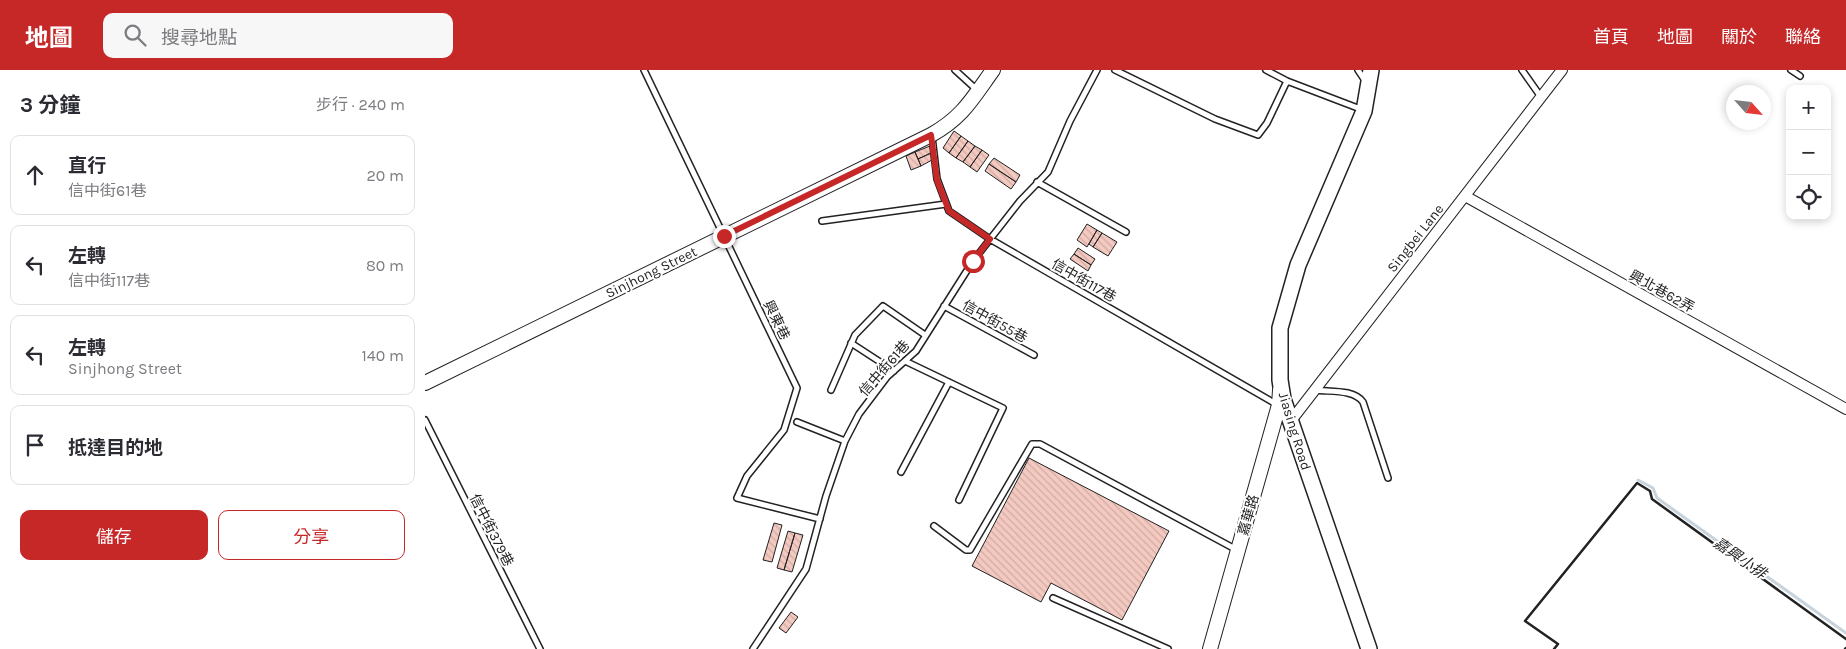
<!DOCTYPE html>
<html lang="zh-TW">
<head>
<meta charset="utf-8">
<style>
	:root { --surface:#fff; --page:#f7f7f7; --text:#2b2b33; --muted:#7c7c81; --line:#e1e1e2; --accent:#c62828 }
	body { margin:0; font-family:Karla,"Noto Sans TC",sans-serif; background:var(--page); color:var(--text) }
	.controls { position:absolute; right:15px; top:15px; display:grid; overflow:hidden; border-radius:10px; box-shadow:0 2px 8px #0003 }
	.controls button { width:45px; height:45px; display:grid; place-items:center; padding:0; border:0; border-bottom:1px solid var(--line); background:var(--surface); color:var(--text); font:25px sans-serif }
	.compass { position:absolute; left:1301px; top:15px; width:45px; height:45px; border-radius:50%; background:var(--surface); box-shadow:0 2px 8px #0003; rotate:117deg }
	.stop { position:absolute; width:15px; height:15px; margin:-11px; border:4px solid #c62828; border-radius:50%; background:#fff }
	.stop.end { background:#c62828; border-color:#fff; box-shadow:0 1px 5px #0008 }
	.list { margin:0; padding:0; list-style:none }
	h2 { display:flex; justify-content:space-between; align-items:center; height:65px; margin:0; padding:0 20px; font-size:21px }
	h2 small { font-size:16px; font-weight:400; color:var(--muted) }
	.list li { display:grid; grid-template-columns:32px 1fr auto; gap:15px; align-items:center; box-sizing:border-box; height:80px; margin:0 10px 10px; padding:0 10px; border:1px solid var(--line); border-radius:10px }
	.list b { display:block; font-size:19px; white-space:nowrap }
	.list p { margin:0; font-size:16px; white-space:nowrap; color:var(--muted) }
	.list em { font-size:16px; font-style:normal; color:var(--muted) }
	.actions { display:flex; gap:10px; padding:15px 20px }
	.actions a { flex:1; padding:11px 0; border:1px solid var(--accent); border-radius:10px; text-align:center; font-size:18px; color:var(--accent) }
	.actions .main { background:var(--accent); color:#fff }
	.icon { flex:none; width:28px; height:28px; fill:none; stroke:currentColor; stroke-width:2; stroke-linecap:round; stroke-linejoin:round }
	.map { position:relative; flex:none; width:1421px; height:579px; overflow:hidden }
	header { display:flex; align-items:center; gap:30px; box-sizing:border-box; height:70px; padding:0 25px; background:var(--accent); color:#fff }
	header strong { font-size:24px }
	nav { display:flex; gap:28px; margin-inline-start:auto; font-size:18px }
	.search { width:350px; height:45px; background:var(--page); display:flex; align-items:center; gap:12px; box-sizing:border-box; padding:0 18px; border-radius:10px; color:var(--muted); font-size:19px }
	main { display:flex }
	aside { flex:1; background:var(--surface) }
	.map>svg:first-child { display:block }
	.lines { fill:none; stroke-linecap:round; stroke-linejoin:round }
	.stream { stroke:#c7d3dd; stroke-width:3 }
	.building { fill:url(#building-back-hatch); stroke:#222 }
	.lane-casing { stroke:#222; stroke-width:8 }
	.street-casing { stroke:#222; stroke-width:12 }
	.secondary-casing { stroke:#222; stroke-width:16 }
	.primary-casing { stroke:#222; stroke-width:18 }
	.lane { stroke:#fff; stroke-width:5 }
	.street { stroke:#fff; stroke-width:10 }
	.secondary { stroke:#fff; stroke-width:14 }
	.primary { stroke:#fff; stroke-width:15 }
	.wall { stroke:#222; stroke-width:2.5 }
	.route { stroke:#c62828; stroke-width:6 }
	.labels { text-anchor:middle; stroke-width:4; stroke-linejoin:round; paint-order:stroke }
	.street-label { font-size:14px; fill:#222; stroke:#fff }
	.water-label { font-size:15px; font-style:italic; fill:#222; stroke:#fff }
</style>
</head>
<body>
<header>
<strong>地圖</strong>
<div class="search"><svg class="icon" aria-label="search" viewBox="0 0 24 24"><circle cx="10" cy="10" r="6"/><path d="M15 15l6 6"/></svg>搜尋地點</div>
<nav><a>首頁</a><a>地圖</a><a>關於</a><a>聯絡</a></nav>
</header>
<main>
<aside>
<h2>3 分鐘<small>步行 · 240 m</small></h2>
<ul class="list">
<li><svg class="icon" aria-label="ahead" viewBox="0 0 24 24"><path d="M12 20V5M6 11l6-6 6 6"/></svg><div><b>直行</b><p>信中街61巷</p></div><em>20 m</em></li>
<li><svg class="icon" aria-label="left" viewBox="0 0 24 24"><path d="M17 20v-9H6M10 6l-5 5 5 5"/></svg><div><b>左轉</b><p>信中街117巷</p></div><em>80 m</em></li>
<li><svg class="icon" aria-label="left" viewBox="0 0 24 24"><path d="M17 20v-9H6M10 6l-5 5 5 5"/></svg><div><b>左轉</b><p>Sinjhong Street</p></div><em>140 m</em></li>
<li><svg class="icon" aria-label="arrive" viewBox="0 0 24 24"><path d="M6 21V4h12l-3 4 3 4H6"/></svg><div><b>抵達目的地</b></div></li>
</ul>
<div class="actions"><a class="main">儲存</a><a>分享</a></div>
</aside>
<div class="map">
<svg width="1421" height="579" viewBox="0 0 1421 579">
	<defs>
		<pattern id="building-back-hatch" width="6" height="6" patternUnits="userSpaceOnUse" patternTransform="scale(1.25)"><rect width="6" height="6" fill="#f3c9c0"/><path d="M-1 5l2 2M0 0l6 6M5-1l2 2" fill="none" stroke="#d0aca5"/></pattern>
	</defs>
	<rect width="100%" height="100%" fill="#fff"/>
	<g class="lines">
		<path class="stream" d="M 1213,410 L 1228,418 L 1232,428 L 1421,563"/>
	</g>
	<path class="building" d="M 529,61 L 536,66 L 524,83 L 518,78 Z
		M 536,66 L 543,71 L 531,88 L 524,83 Z
		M 543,71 L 550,76 L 538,92 L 531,88 Z
		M 505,76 L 506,83 L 493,89 L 490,82 Z
		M 550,76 L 557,80 L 545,97 L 538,92 Z
		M 557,80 L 564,85 L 552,102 L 545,97 Z
		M 490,82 L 496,96 L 486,100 L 481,86 Z
		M 506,83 L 507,90 L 496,96 L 493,89 Z
		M 569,88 L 595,105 L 591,112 L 564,94 Z
		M 564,94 L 591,112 L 586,119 L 560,101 Z
		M 662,154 L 672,160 L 662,177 L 652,170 Z
		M 672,160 L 677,163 L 668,177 L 664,174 Z
		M 677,163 L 692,172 L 683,186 L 668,177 Z
		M 653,178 L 670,189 L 666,195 L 649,184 Z
		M 649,184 L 666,195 L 663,201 L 645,189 Z
		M 604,388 L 744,461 L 697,550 L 626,513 L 616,532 L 547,496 Z
		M 349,453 L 357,455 L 347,492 L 338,490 Z
		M 363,461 L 370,463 L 359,500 L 352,498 Z
		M 370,463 L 378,465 L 367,502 L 359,500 Z
		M 366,542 L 373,547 L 361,563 L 354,558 Z"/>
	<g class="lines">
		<defs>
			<path id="lane" d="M 219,0 L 372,318 L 359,360 L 322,406 L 312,428 L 395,449
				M 530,0 L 552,20
				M 690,0 L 790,49 L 833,65 L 842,53 L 862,11
				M 841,0 L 862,11 L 938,40
				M 933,0 L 941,12
				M 1097,0 L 1116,27
				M 1366,0 L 1375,6
				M 507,67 L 512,109 L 524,141 L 565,169 L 851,334
				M 612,112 L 701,162
				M 397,151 L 521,134
				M 519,236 L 609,285
				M 426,273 L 469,301
				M 480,291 L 578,338 L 534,430
				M 406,320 L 430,265 L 458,236 L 500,265
				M 890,320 C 905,322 929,319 938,332 L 963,408
				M 0,350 L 115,579
				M 372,352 L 420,371
				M 476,402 L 524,312
				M 509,456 L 541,480 L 545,480 L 607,374 L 615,374 L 812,480
				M 628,528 L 743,579
				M 328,579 L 381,499 L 401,426 L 420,371 L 434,344 L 462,307 L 491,281 L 548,191 L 595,131 L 623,102 L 645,51 L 672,0"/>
			<path id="street" d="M 1040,126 L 1421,339
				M 865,352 L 1137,0"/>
			<path id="secondary" d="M 0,313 L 506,65 C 538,47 547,29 568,0
				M 785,579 L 854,335 L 855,320"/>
			<path id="primary" d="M 944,579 L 858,329 L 855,310 L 855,258 L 873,195 L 939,41 L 946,0"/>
		</defs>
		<use href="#lane" class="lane-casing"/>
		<use href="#street" class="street-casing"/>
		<use href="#secondary" class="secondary-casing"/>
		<use href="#primary" class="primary-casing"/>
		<use href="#lane" class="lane"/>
		<use href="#street" class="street"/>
		<use href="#secondary" class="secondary"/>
		<use href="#primary" class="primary"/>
		<path class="wall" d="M 1129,579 L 1133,574 L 1100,551 L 1212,413 L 1225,421 L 1227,429 L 1421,569
			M 1420,579 L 1421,578"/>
	</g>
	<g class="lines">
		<path class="route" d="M 299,166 L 506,65 L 512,110 L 524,141 L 565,169 L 548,191"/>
	</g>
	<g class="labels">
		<g class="street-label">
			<text transform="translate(990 168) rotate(-52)" y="5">Singbei Lane</text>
			<text transform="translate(226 202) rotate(-26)" y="5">Sinjhong Street</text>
			<text transform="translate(659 210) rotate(30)" y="5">信中街117巷</text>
			<text transform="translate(1237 221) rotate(29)" y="5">興北巷62弄</text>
			<text transform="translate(352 250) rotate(64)" y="5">興東巷</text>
			<text transform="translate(570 251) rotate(29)" y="5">信中街55巷</text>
			<text transform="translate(459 298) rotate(-49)" y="5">信中街61巷</text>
			<text transform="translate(870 361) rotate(73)" y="5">Jiasing Road</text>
			<text transform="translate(823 445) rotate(-74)" y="5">嘉華路</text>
			<text transform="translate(67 460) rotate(63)" y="5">信中街379巷</text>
		</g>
		<g class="water-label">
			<text transform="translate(1315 488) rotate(35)" y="5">嘉興小排</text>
		</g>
	</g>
</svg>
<div class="controls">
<button>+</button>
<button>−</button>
<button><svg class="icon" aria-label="locate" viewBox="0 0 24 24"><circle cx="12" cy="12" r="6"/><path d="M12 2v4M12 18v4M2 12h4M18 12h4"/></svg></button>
</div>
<svg class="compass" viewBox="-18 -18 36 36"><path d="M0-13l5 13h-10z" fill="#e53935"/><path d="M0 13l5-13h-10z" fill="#7c7c81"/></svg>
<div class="stop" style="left:548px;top:191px"></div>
<div class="stop end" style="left:299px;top:166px"></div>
</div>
</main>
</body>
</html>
